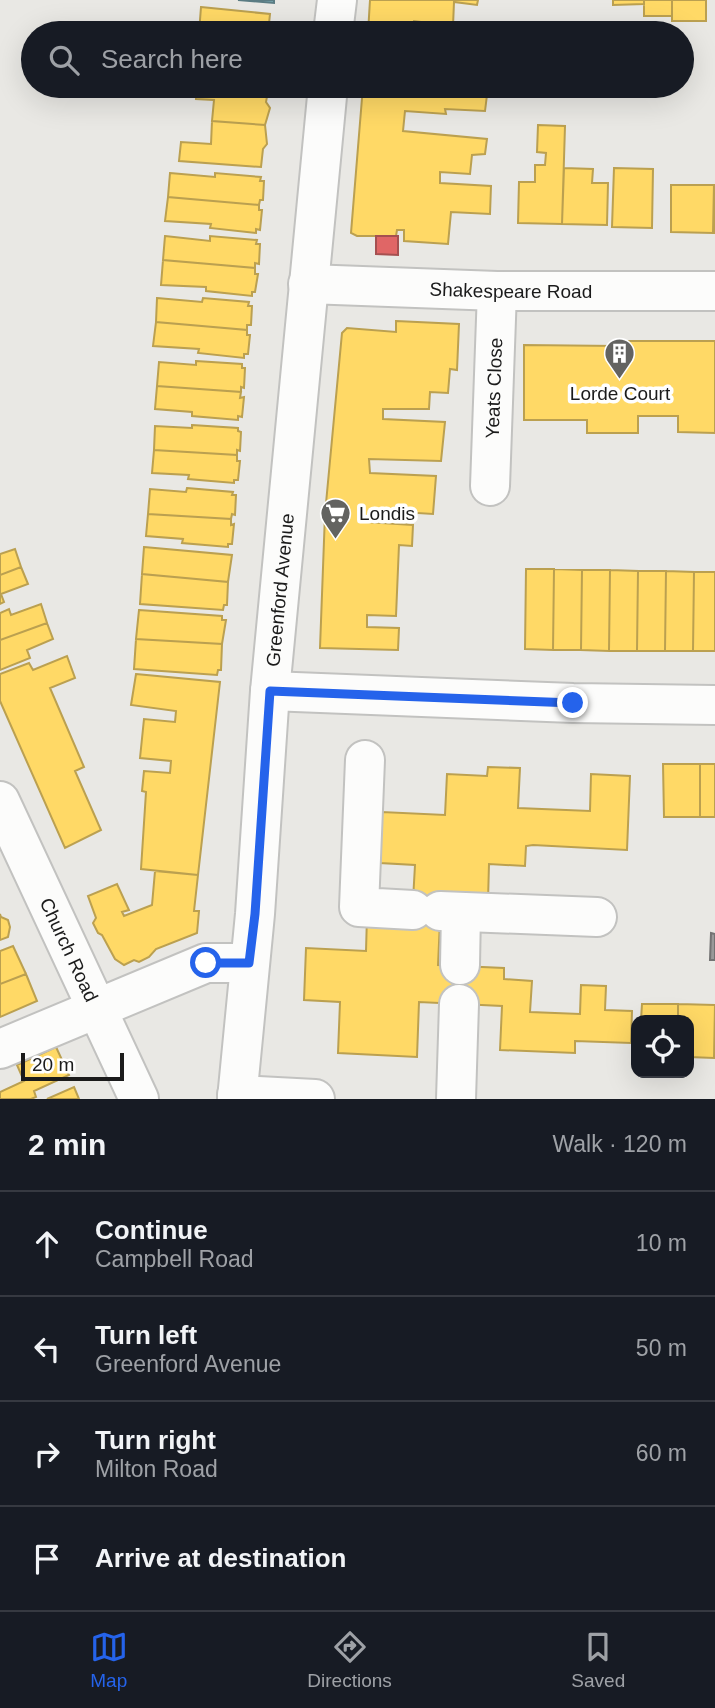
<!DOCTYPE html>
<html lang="en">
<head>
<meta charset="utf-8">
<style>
	:root { --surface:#171b24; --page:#20242c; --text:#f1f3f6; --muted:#9ea1a6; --line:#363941; --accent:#2563eb }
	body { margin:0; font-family:Arial,sans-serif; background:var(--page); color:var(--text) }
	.controls { position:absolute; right:21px; bottom:21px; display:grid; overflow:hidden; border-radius:14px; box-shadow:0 7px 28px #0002 }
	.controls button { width:63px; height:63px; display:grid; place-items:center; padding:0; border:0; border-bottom:2px solid var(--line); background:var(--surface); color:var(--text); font:35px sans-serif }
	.scale { position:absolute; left:21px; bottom:18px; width:103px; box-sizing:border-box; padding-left:7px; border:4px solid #1b1b1b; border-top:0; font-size:19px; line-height:24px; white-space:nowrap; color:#1b1b1b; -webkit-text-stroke:5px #fff; paint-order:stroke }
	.stop { position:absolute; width:21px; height:21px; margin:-16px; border:5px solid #2563eb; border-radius:50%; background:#fff }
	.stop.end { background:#2563eb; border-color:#fff; box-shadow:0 2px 7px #0008 }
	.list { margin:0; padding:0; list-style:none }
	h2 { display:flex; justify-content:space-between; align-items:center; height:91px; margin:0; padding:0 28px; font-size:30px }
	h2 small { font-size:23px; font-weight:400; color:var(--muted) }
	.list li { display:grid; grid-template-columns:46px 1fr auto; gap:21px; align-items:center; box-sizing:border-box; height:105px; padding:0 28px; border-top:2px solid var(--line) }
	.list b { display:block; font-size:26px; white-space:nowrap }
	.list p { margin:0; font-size:23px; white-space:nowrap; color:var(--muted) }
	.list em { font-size:23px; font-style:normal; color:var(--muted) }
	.icon { flex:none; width:38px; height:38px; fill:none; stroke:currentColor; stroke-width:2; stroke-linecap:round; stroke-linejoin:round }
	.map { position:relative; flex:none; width:715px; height:1099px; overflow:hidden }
	.search { position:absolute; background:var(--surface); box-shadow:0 7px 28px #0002; left:21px; right:21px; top:21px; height:77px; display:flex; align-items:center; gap:18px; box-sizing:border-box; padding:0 24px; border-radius:38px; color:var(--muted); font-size:26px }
	.sheet { height:511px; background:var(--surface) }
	nav { display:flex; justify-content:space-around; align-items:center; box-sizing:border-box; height:98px; border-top:2px solid var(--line); background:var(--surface); font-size:19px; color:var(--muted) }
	nav a { display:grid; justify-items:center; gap:4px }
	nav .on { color:var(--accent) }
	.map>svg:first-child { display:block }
	.homes { fill:#ffd966; stroke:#bba050; stroke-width:2 }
	.shops { fill:#e06666; stroke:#a55050; stroke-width:2 }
	.public { fill:#76a5af; stroke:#5b7c83; stroke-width:2 }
	.industry { fill:#999; stroke:#737373; stroke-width:2 }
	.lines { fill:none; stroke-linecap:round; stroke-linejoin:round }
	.minor-casing { stroke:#c2c2c0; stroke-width:42 }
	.minor { stroke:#fcfcfb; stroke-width:38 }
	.route { stroke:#2563eb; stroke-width:9 }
	.labels { text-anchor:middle; stroke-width:7; stroke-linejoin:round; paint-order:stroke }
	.street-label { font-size:19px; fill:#1b1b1b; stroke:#fff }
	.poi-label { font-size:19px; fill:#1b1b1b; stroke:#fff }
</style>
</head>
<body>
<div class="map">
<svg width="715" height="1099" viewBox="0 0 715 1099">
	<rect width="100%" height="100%" fill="#e9e8e4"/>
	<path class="homes" d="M 370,0 L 478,0 L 477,5 L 454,2 L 453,26 L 414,21 L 412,33 L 415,33 L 368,33 Z
		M 613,0 L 644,0 L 644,4 L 613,5 Z
		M 644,0 L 672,0 L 672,16 L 644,16 Z
		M 672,0 L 706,0 L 706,21 L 672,21 Z
		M 201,7 L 270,14 L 268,33 L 199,33 Z
		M 197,86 L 269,86 L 266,102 L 270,108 L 265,125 L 212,121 L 214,100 L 196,99 Z
		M 363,86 L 478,86 L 478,95 L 487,95 L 485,111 L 445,109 L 446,114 L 405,111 L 403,131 L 487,139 L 485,154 L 472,155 L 470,174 L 440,172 L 440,183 L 491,186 L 490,214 L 451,212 L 448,244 L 404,241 L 404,230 L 397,230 L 396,236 L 357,236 L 351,233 Z
		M 212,121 L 265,125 L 267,144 L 263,149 L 261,167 L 179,161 L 181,142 L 211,144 Z
		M 538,125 L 565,126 L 562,224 L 518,223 L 519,182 L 535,182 L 535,165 L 545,165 L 546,153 L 537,152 Z
		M 564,168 L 593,169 L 592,183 L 608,183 L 607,225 L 562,224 Z
		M 614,168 L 653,169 L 652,228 L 612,227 Z
		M 170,173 L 215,177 L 215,173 L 261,177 L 260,181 L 264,181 L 263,200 L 260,200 L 259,205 L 168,197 Z
		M 671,185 L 714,185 L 713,233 L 671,232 Z
		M 714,185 L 715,185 L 715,233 L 713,233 Z
		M 168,197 L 259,205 L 259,210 L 262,210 L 260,230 L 256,229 L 256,233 L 210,228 L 211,224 L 165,221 Z
		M 165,236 L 210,241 L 210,236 L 257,240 L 256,244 L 260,244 L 259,264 L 255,263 L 255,268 L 163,260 Z
		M 163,260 L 255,268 L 255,274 L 258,274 L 255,292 L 252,292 L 252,296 L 206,291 L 206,287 L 161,285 Z
		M 157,298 L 202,302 L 203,298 L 249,302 L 248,306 L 252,306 L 251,325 L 247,325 L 247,330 L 156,322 Z
		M 396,321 L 459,324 L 457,370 L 450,369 L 448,393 L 430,392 L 429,409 L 383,409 L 383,419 L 445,422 L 441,461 L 369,459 L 370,473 L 436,476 L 433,514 L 369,510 L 367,522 L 413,525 L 412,546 L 399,545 L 396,616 L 367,615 L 367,627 L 399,628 L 398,650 L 320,648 L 325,514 L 342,333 L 347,328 L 396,332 Z
		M 156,322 L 247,330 L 247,335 L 250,335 L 248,354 L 244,354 L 244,358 L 198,353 L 199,349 L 153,346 Z
		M 617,341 L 715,341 L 715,433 L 678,432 L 678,416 L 638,416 L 638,433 L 587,433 L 587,420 L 524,420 L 524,345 L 617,346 Z
		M 196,361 L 242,364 L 242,368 L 245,368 L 244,388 L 241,387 L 241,392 L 157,386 L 159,362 L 196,365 Z
		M 157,386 L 241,392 L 240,398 L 244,397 L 242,417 L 238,416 L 238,420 L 192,416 L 192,412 L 155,409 Z
		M 192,425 L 238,428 L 238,431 L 241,432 L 240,451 L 237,450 L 237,455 L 154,450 L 155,426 L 192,428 Z
		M 154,450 L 237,455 L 237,461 L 240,461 L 238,480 L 234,480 L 234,483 L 188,479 L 189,475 L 152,473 Z
		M 187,488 L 233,492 L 232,495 L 236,495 L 235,515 L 232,514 L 231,519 L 148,514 L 150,489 L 186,492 Z
		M 148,514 L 231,519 L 231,525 L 234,524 L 232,544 L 228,544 L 228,547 L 182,543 L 183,539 L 146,536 Z
		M 144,547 L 232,555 L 228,582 L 142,574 Z
		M 15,549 L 21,567 L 0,575 L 0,554 Z
		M 21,567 L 28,584 L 1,594 L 4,602 L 0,604 L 0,575 Z
		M 526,569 L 554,569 L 553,650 L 525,649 Z
		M 554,569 L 582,570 L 581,650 L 553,650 Z
		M 582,570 L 610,570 L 609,651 L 581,650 Z
		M 610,570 L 638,571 L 637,651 L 609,651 Z
		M 638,571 L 666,571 L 665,651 L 637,651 Z
		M 666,571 L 694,572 L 693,651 L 665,651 Z
		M 694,572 L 715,572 L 715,651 L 693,651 Z
		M 142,574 L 228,582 L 227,605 L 224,605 L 223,610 L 140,604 Z
		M 41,604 L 47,623 L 0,640 L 0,613 L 9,609 L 11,615 Z
		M 139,610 L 222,616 L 222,620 L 226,620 L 222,644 L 136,639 Z
		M 47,623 L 53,639 L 27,650 L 30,658 L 0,670 L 0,640 Z
		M 136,639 L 222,644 L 221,670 L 218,670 L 217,675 L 134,669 Z
		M 67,656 L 75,678 L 50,688 L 84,767 L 75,771 L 101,830 L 65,848 L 0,701 L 0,674 L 29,663 L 33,670 Z
		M 136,674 L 220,682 L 198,875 L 141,869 L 146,792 L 142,791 L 144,771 L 170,773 L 171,761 L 140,758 L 144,719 L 175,722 L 176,711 L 131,705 Z
		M 663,764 L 700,764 L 700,817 L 664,817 Z
		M 700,764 L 715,764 L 715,817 L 700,817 Z
		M 488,767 L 520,768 L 518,808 L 590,811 L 591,774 L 630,776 L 627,850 L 533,845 L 526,846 L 525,866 L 489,864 L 488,901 L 441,899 L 438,965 L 504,968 L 504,979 L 532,981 L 530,1012 L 580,1014 L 581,985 L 606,986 L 605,1010 L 632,1011 L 631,1043 L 575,1041 L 575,1053 L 500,1050 L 502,1006 L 419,1002 L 417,1057 L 338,1053 L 340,1002 L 304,1000 L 306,948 L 366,951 L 367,916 L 412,918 L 415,865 L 380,863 L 382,812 L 445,815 L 447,774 L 487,776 Z
		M 155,871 L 198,875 L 194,911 L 199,911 L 197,933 L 156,949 L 149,957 L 139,962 L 134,960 L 124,965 L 115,959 L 102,935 L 98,933 L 93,923 L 96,918 L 88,896 L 117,884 L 129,910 L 122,912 L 124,916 L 152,905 Z
		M 0,914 L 1,917 L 8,920 L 10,927 L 8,937 L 0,940 Z
		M 13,946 L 26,974 L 0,984 L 0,951 Z
		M 26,974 L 37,1001 L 0,1017 L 0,984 Z
		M 642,1004 L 678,1004 L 678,1020 L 641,1020 Z
		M 678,1004 L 715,1005 L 714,1058 L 689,1057 L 689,1020 L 678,1020 Z
		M 56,1047 L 69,1075 L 34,1091 L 36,1097 L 31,1099 L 0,1099 L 0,1092 L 24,1081 L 17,1065 Z
		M 74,1087 L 79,1099 L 47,1099 Z"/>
	<path class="shops" d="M 376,236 L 398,236 L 398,255 L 376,254 Z"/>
	<path class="public" d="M 238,0 L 274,0 L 274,3 Z"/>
	<path class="industry" d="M 711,933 L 715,934 L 715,960 L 710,960 Z"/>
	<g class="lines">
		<defs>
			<g id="minor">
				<path d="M 333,33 L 337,0"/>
				<path id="s1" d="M 308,284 L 497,291 L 715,291"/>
				<path id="s2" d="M 490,486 L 497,291"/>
				<path d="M 270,691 L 573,703 L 715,705"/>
				<path d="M 365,760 L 359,907 L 413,910"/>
				<path id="s3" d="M 0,801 L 139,1099"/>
				<path d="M 440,911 L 597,917"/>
				<path d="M 460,965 L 461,912"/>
				<path d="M 0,1049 L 206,963 L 249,963"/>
				<path d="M 237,1095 L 315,1099"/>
				<path id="s4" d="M 237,1099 L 255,914 L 270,691 L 328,86"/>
				<path d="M 456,1099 L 459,1004"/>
			</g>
		</defs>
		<use href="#minor" class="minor-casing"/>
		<use href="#minor" class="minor"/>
	</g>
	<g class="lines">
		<path class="route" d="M 206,963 L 249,963 L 255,914 L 270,691 L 573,703"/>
	</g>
	<defs>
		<symbol id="building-pin" viewBox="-11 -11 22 30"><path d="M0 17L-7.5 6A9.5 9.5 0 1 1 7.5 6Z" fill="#636361" stroke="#fff"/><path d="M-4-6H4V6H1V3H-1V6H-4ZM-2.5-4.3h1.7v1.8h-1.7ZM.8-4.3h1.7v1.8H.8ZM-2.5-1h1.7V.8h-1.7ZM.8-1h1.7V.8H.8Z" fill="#fff"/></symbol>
		<symbol id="supermarket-pin" viewBox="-11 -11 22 30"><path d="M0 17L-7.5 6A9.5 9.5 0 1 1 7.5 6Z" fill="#636361" stroke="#fff"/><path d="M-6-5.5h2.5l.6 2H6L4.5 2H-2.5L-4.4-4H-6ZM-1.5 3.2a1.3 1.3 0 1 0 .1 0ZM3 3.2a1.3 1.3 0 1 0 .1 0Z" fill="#fff"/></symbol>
	</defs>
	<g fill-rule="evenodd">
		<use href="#building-pin" x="602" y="336" width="35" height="47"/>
		<use href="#supermarket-pin" x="318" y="496" width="35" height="47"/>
	</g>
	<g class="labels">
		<g class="street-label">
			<text dy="7" stroke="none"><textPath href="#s1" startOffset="203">Shakespeare Road</textPath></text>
			<text dy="7" stroke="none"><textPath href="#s2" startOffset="98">Yeats Close</textPath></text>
			<text dy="7" stroke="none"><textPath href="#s4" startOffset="511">Greenford Avenue</textPath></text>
			<text dy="7" stroke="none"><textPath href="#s3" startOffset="164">Church Road</textPath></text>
		</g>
		<g class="poi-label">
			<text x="620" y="400">Lorde Court</text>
			<text x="359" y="520" text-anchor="start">Londis</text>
		</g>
	</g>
</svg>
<div class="controls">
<button><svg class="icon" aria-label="locate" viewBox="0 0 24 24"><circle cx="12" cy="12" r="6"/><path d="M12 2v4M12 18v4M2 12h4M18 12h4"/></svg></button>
</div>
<div class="scale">20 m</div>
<div class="stop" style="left:206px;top:963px"></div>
<div class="stop end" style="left:573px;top:703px"></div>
<div class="search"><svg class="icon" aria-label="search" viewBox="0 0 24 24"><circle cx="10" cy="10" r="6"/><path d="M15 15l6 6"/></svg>Search here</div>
</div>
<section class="sheet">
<h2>2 min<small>Walk · 120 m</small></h2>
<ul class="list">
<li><svg class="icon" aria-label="ahead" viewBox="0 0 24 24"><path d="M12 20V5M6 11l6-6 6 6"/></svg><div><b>Continue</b><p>Campbell Road</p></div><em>10 m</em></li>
<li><svg class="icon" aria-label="left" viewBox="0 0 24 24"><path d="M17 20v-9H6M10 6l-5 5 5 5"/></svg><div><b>Turn left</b><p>Greenford Avenue</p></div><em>50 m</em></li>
<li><svg class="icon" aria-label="right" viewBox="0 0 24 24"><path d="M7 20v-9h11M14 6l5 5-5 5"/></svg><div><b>Turn right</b><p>Milton Road</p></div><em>60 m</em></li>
<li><svg class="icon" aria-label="arrive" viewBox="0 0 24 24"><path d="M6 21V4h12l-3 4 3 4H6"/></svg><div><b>Arrive at destination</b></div></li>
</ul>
</section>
<nav>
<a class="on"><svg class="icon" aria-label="map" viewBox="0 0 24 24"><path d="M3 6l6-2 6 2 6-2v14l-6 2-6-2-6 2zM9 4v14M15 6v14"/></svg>Map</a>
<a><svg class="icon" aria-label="directions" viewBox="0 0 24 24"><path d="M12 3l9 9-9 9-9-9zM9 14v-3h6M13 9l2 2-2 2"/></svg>Directions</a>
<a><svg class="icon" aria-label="saved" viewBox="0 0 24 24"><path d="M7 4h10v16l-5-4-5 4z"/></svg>Saved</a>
</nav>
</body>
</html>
